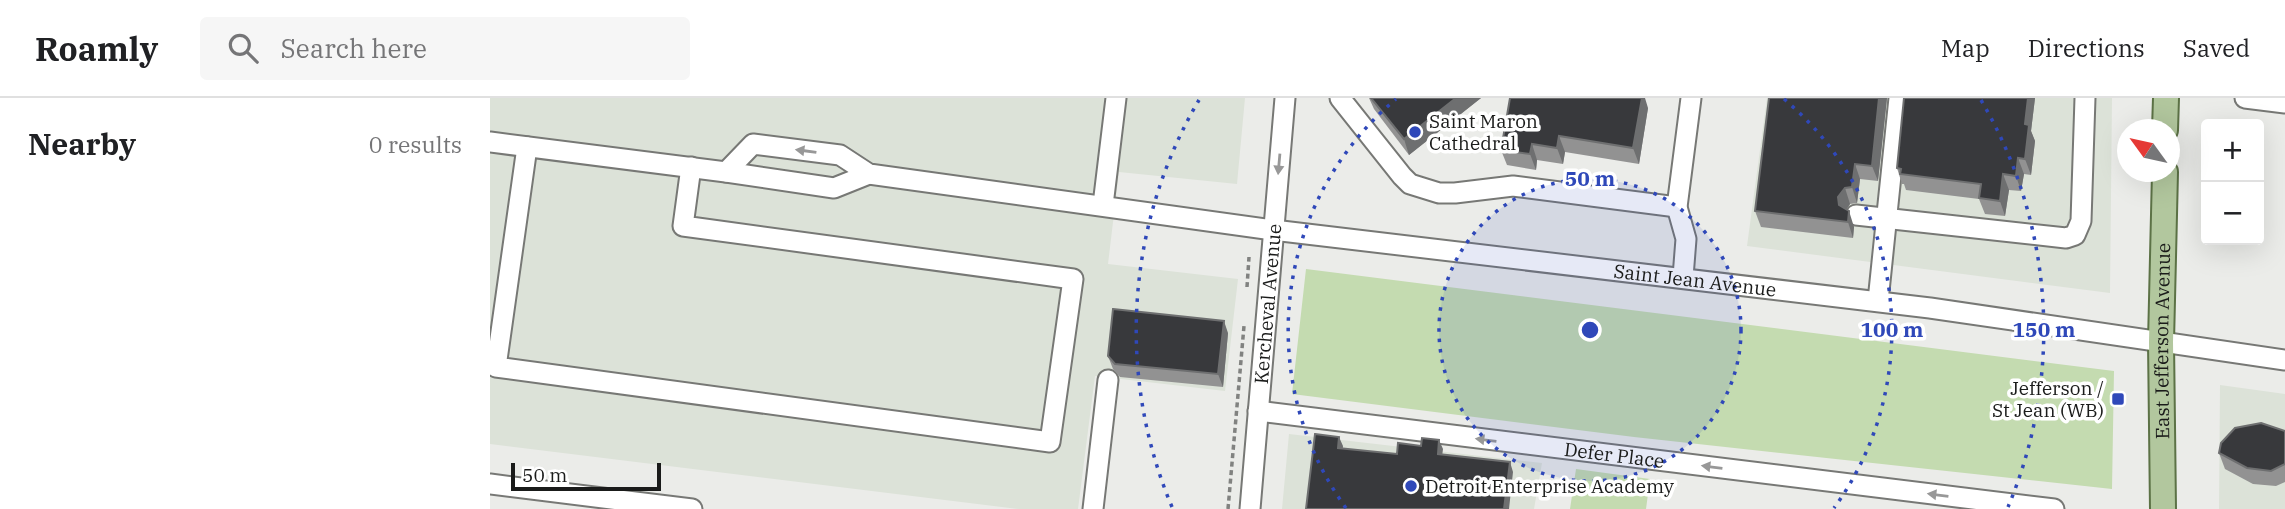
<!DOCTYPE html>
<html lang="en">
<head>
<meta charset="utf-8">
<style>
	:root { --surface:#fff; --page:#f6f6f6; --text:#202124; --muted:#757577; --line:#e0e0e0 }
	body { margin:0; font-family:"IBM Plex Serif",serif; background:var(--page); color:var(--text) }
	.controls { position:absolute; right:21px; top:21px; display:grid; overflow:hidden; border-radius:7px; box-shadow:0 7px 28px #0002 }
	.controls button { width:63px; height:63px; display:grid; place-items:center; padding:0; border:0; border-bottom:2px solid var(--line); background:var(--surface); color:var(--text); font:35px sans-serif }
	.compass { position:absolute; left:1627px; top:21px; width:63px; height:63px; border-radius:50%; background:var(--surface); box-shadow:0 7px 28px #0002; rotate:303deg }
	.scale { position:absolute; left:21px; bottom:18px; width:150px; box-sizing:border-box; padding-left:7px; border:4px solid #1a1b1a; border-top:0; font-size:19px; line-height:24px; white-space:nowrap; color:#1a1b1a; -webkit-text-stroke:5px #fff; paint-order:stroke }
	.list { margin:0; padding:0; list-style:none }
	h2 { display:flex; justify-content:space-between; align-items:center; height:91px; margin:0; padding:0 28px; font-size:30px }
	h2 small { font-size:23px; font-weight:400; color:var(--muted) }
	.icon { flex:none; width:38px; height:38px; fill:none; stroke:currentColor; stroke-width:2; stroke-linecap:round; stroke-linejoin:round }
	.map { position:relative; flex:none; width:1795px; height:411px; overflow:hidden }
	header { display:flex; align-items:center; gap:42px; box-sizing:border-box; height:98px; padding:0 35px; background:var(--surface); border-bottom:2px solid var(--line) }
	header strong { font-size:33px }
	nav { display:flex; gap:38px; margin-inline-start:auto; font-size:24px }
	.search { width:490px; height:63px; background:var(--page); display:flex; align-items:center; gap:18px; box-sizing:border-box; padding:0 24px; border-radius:7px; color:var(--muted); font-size:26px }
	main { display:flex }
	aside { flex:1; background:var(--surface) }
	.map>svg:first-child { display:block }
	.built { fill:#dce2d8 }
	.green { fill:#c4dbb0 }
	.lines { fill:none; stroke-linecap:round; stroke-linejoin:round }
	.minor-casing { stroke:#777875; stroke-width:23 }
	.major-casing { stroke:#5c7246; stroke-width:28 }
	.path { stroke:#818280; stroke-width:3.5; stroke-dasharray:5 3.5; stroke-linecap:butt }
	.minor { stroke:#fff; stroke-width:19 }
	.major { stroke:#b2c79e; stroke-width:24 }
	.wall { fill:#929292 }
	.shaded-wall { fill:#6e6f70 }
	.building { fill:#38393c; stroke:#6e6f70; stroke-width:2 }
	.oneway { fill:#989898 }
	.ring { fill:none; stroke:#2f48b9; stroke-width:3.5; stroke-dasharray:3.5 7 }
	.poi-dot { fill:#2f48b9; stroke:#fff; stroke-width:2.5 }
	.labels { text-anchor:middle; stroke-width:7; stroke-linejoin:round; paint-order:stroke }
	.poi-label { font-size:19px; fill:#1a1b1a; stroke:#fff; text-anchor:start }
	.street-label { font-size:19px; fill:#1a1b1a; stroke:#fff }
	.centre { fill:#2f48b9; stroke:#fff; stroke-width:3.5 }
	.ring-label { font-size:21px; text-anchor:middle; font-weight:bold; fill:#2f48b9; stroke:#fff; stroke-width:7; stroke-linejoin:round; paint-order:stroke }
</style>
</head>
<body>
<header>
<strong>Roamly</strong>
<div class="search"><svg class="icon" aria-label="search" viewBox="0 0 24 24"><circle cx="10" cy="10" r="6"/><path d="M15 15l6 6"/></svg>Search here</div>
<nav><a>Map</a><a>Directions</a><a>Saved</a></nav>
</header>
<main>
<aside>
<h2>Nearby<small>0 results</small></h2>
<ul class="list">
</ul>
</aside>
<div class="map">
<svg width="1795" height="411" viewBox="0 0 1795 411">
	<rect width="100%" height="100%" fill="#ebece9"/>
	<path class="built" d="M 0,0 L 755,0 L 747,86 L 629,74 L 618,166 L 748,181 L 735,293 L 605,278 L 588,411 L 529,411 L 0,346 Z
		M 1277,0 L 1622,0 L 1620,195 L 1257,148 Z
		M 1730,287 L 1795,296 L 1795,411 L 1729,411 Z
		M 799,336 L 1052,365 L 1044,411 L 792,411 Z"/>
	<path class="green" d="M 816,171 L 1624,273 L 1622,391 L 1144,339 L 802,296 Z
		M 1086,371 L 1160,381 L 1156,411 L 1080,411 Z"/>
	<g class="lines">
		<defs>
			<g id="minor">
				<path d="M 850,0 L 912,78 L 920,86 L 949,95 L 965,95 L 1023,88 L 1187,109"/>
				<path d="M 1755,0 L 1795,5"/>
				<path d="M 0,44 L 236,74 L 344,90 L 379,76"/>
				<path d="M 37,49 L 6,269 L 560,344 L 583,181 L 193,128 L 201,69"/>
				<path id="s1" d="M 236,74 L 263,46 L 350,57 L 379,76 L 783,132 L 1440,210 L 1795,262"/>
				<path d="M 613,107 L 626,0"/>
				<path d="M 1366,117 L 1576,140 L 1585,137 L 1591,123 L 1595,0"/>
				<path d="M 1193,179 L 1196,141 L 1187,109 L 1201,0"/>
				<path d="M 1388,203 L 1409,0"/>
				<path id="s2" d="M 768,313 L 1564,411"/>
				<path d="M 0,386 L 202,411"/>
				<path d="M 603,411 L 618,282"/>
				<path id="s3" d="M 760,411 L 795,0"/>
			</g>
			<g id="major">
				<path d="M 1675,32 L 1676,0"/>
				<path id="s4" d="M 1673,411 L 1671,244 L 1675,74"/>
			</g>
		</defs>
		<use href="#minor" class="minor-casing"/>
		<use href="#major" class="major-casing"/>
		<path class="path" d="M 757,189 L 759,159
			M 738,411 L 754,228"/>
		<use href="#minor" class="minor"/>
		<use href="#major" class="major"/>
	</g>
	<path class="wall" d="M 879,0 L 991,0 L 919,57 L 884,11 Z
		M 1279,0 L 1397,0 L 1388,83 L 1370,81 L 1367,105 L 1360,106 L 1356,112 L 1364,129 L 1363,140 L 1271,129 L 1265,113 Z
		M 1414,0 L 1545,0 L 1541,33 L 1545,43 L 1541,77 L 1534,76 L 1531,93 L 1519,92 L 1515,118 L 1495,116 L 1489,101 L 1416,92 L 1414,86 L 1412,86 L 1407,70 Z
		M 1158,10 L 1149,66 L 1075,54 L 1073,66 L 1047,62 L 1046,72 L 1017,67 L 1011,52 Z
		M 738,235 L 733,289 L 630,279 L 623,271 L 618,258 Z
		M 1795,333 L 1795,384 L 1786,388 L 1763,386 L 1735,371 L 1729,355 Z"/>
	<path class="shaded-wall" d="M 966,0 L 991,0 L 919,57 L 914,41 Z
		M 1152,0 L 1155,0 L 1158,10 L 1149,66 L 1143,50 Z
		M 1389,0 L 1397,0 L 1388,83 L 1382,68 Z
		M 1538,0 L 1545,0 L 1541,33 L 1545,43 L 1541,77 L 1535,61 L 1535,26 Z
		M 1069,38 L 1075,54 L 1073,66 L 1067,50 Z
		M 1042,46 L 1047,62 L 1046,72 L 1040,56 Z
		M 1528,60 L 1534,76 L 1531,93 L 1526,78 Z
		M 1365,66 L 1370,81 L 1367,105 L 1362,89 Z
		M 1513,76 L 1519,92 L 1515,118 L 1510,103 Z
		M 1355,90 L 1360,106 L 1354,115 L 1349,107 L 1348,99 Z
		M 1359,113 L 1364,129 L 1363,140 L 1358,124 Z
		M 734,223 L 738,235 L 733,289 L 728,276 Z
		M 849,339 L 853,348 L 852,359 L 848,350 Z
		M 949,342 L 953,351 L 951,366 L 948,356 Z
		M 1020,364 L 1023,374 L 1019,411 L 1014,411 Z"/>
	<path class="building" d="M 881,0 L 966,0 L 914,41 Z
		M 1020,0 L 1152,0 L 1143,50 L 1069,38 L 1067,50 L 1042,46 L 1040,56 L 1011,52 Z
		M 1279,0 L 1389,0 L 1382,68 L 1365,66 L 1362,89 L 1355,90 L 1348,99 L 1349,107 L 1359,113 L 1358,124 L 1265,113 Z
		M 1414,0 L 1538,0 L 1535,26 L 1539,27 L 1535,61 L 1528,60 L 1526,78 L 1513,76 L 1510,103 L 1489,100 L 1491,86 L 1410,76 L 1411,71 L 1407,70 Z
		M 623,211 L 734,223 L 728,276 L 625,266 L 618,258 Z
		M 1771,325 L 1795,333 L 1795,366 L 1781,373 L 1757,370 L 1729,355 L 1731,345 L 1745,330 Z
		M 825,336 L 849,339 L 848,350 L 907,356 L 908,345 L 931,348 L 932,340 L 949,342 L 948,356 L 1020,364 L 1014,411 L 816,411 Z"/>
	<defs><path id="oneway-solid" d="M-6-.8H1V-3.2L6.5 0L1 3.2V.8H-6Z" transform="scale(1.75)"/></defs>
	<g class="oneway">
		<use href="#oneway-solid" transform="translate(316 53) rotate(-172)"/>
		<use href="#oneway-solid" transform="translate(789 66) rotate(95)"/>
		<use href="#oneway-solid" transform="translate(996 342) rotate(-173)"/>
		<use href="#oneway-solid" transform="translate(1222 369) rotate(-173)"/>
		<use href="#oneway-solid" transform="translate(1448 397) rotate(-173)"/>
	</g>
	<circle cx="1100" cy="232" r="151" fill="#2f48b9" fill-opacity=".12"/>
	<g class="ring">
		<circle cx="1100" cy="232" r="151"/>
		<path d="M856 410A302 302 0 0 1 906 1M1294 1A302 302 0 0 1 1344 410"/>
		<path d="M682 409A454 454 0 0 1 709 2M1491 2A454 454 0 0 1 1518 409"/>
	</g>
	<g class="poi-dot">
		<circle cx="925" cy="34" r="7"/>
		<rect x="1621" y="294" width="14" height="14" rx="3.5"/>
		<circle cx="921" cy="388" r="7"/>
	</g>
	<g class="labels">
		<g class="poi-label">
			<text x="939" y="30">Saint Maron<tspan x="939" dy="22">Cathedral</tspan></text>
			<text x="1614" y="297" text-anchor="end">Jefferson /<tspan x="1614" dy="22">St Jean (WB)</tspan></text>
			<text x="935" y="395">Detroit Enterprise Academy</text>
		</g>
		<g class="street-label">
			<text dy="7" stroke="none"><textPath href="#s1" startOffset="994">Saint Jean Avenue</textPath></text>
			<text dy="7" stroke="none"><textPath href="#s3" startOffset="206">Kercheval Avenue</textPath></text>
			<text dy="7" stroke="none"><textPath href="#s4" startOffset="168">East Jefferson Avenue</textPath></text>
			<text dy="7" stroke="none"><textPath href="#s2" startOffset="359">Defer Place</textPath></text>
		</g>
	</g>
	<circle cx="1100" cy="232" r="10" class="centre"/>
	<g class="ring-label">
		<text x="1100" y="88">50 m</text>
		<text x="1402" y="239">100 m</text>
		<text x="1554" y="239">150 m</text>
	</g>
</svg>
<div class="controls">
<button>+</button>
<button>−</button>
</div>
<svg class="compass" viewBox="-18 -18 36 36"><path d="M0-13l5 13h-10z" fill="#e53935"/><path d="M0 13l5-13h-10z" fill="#757577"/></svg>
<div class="scale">50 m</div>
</div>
</main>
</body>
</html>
